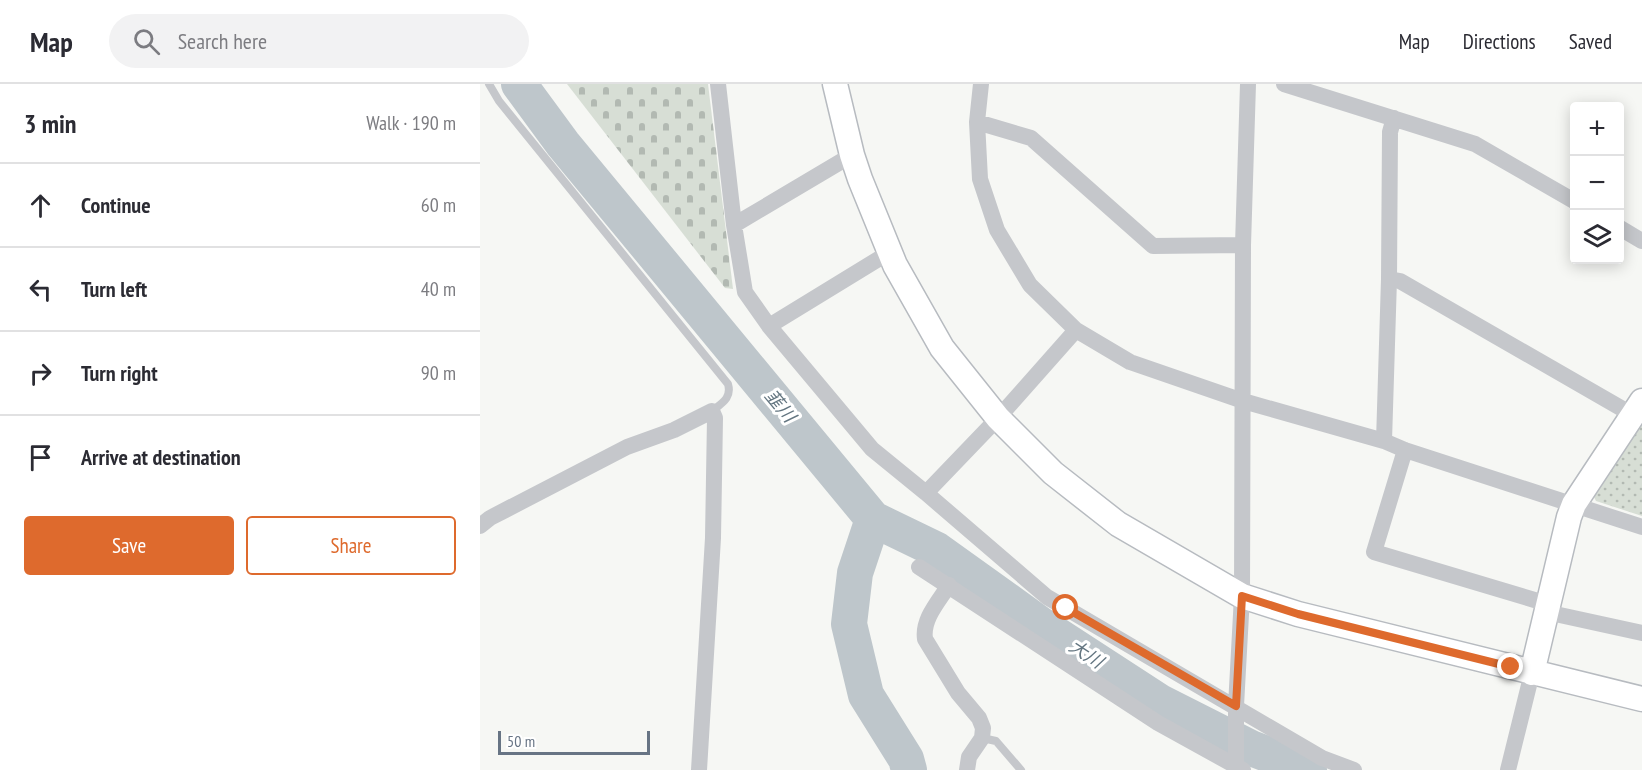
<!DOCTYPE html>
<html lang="en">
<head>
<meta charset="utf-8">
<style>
	:root { --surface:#fff; --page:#f2f2f3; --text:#2b2b33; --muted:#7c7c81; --line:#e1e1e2; --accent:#de6a2d }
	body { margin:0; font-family:"PT Sans Narrow","Noto Sans JP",sans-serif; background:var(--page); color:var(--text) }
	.controls { position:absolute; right:18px; top:18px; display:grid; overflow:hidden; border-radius:6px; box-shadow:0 3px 15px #0003 }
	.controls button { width:54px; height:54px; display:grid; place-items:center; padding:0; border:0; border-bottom:2px solid var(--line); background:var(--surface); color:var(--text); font:30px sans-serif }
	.scale { position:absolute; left:18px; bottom:15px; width:152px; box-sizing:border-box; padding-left:6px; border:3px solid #677484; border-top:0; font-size:16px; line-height:21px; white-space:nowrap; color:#677484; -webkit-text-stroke:4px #fff; paint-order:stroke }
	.stop { position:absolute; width:18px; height:18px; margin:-14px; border:4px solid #de6a2d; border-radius:50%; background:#fff }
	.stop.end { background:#de6a2d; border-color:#fff; box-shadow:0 2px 6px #0008 }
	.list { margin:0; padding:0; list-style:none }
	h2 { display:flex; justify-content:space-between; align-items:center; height:78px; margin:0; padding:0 24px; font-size:26px }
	h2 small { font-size:20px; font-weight:400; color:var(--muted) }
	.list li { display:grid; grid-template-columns:39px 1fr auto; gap:18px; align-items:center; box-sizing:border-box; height:84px; padding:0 24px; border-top:2px solid var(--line) }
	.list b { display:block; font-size:22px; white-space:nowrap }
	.list em { font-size:20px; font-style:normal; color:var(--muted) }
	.actions { display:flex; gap:12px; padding:18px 24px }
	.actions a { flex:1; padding:14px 0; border:2px solid var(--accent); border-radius:6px; text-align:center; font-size:21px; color:var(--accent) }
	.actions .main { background:var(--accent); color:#fff }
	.icon { flex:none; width:33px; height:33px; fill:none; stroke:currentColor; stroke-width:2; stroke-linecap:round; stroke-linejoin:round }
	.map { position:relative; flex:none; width:1162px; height:686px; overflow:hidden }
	header { display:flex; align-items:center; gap:36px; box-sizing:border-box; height:84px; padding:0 30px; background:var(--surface); border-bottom:2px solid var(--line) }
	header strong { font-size:28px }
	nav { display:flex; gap:33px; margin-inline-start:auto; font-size:21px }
	.search { width:420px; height:54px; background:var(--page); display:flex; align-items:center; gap:15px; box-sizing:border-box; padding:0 21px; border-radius:33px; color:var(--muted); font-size:22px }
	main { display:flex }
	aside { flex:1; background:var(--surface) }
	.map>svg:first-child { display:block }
	.cemetery { fill:url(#cemetery-stones) }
	.park { fill:url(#park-dots) }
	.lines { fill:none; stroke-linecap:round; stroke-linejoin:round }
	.river { stroke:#bec6cb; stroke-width:36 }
	.secondary-casing { stroke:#b7bbc0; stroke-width:27 }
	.lane { stroke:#c5c7cb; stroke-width:8 }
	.street { stroke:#c5c7cb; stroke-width:16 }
	.secondary { stroke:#fff; stroke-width:24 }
	.route { stroke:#de6a2d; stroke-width:8 }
	.labels { text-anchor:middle; stroke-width:6; stroke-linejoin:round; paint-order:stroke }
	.water-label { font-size:18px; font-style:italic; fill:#637580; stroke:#fff }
</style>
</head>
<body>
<header>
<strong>Map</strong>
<div class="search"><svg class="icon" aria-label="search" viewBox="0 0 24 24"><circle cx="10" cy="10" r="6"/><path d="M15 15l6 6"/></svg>Search here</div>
<nav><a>Map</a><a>Directions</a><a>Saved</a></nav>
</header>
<main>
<aside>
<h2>3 min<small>Walk · 190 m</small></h2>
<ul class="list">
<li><svg class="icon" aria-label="ahead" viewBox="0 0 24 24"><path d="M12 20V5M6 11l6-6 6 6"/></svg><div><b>Continue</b></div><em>60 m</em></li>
<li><svg class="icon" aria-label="left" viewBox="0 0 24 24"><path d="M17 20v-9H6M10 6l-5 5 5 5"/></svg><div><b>Turn left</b></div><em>40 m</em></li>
<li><svg class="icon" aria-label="right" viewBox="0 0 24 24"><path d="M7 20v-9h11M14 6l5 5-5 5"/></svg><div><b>Turn right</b></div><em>90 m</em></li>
<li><svg class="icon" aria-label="arrive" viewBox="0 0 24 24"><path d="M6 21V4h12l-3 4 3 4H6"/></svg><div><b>Arrive at destination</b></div></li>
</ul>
<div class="actions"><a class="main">Save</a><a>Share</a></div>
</aside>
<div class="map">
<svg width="1162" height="686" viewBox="0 0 1162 686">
	<defs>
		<pattern id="cemetery-stones" width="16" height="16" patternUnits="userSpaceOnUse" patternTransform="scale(1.5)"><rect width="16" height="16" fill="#d7ded5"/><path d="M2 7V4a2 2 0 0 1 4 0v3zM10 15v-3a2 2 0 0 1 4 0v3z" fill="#b2b9b2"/></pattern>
		<pattern id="park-dots" width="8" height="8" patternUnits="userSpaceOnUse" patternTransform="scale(1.5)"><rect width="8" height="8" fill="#d7ded5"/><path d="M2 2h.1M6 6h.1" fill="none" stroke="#b2b9b2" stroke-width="1.8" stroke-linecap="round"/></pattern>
	</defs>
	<rect width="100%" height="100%" fill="#f6f7f4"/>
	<path class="cemetery" d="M 87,0 L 228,0 L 253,205 L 245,204 Z"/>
	<path class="park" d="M 1162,337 L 1162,432 L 1116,417 L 1113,411 Z"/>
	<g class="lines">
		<path class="river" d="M 39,0 L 83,60 L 393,435 L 457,466 L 560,540 L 680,618 L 771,664 L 829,686
			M 393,435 L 375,489 L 369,540 L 386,611 L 426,675 L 429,686"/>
		<defs>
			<path id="secondary" d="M 355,0 L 372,71 L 380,95 L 415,181 L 462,264 L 518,334 L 573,389 L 638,440 L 762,512 L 818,530 L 1162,615
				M 1052,589 L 1089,433 L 1094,420 L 1162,317"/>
		</defs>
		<use href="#secondary" class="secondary-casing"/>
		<path class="lane" d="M 9,0 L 19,17 L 248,300 C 252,314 242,319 232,327
			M 502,654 L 516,657 L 541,686"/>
		<path class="street" d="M 238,0 L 254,141 L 265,208 L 289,242 L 392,365 L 446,409 L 567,513 L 842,674 L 874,686
			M 501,0 L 497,38 L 500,95 L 517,146 L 550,201 L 596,246 L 650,278 L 763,317 L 904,357 L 925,366 L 1162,443
			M 804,0 L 995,60 L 1094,117
			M 497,38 L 551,54 L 673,162 L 763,161
			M 254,141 L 372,71
			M 1140,144 L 1162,157
			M 909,195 L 920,197 L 1153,331
			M 289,242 L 410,168
			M 904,357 L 909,195 L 910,48 L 914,34
			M 925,366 L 894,468 L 1068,520
			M 446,409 L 518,334 L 596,246
			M 0,442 L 10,434 L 147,363 L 194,346 L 232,327 L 235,334 L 233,454 L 219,686
			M 439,483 L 678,639 L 763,686
			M 469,501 C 459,517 442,535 445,555 L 478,609 L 499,634 L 503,644 L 502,654 L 489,673 L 487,686
			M 1066,528 L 1162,549
			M 756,686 L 756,622 L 762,512 L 763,161 L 768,0
			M 1028,686 L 1052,589"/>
		<use href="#secondary" class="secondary"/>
	</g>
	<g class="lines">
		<path class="route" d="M 586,524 L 756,622 L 762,512 L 818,530 L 1031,583"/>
	</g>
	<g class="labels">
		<g class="water-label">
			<text transform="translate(300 322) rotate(50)" y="6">韮川</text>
			<text transform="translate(606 570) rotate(33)" y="6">大川</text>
		</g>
	</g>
</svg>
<div class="controls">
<button>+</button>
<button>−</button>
<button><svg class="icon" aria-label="layers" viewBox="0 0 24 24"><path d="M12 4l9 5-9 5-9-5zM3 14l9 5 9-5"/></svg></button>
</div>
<div class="scale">50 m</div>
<div class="stop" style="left:586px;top:524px"></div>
<div class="stop end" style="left:1031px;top:583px"></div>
</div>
</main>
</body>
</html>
